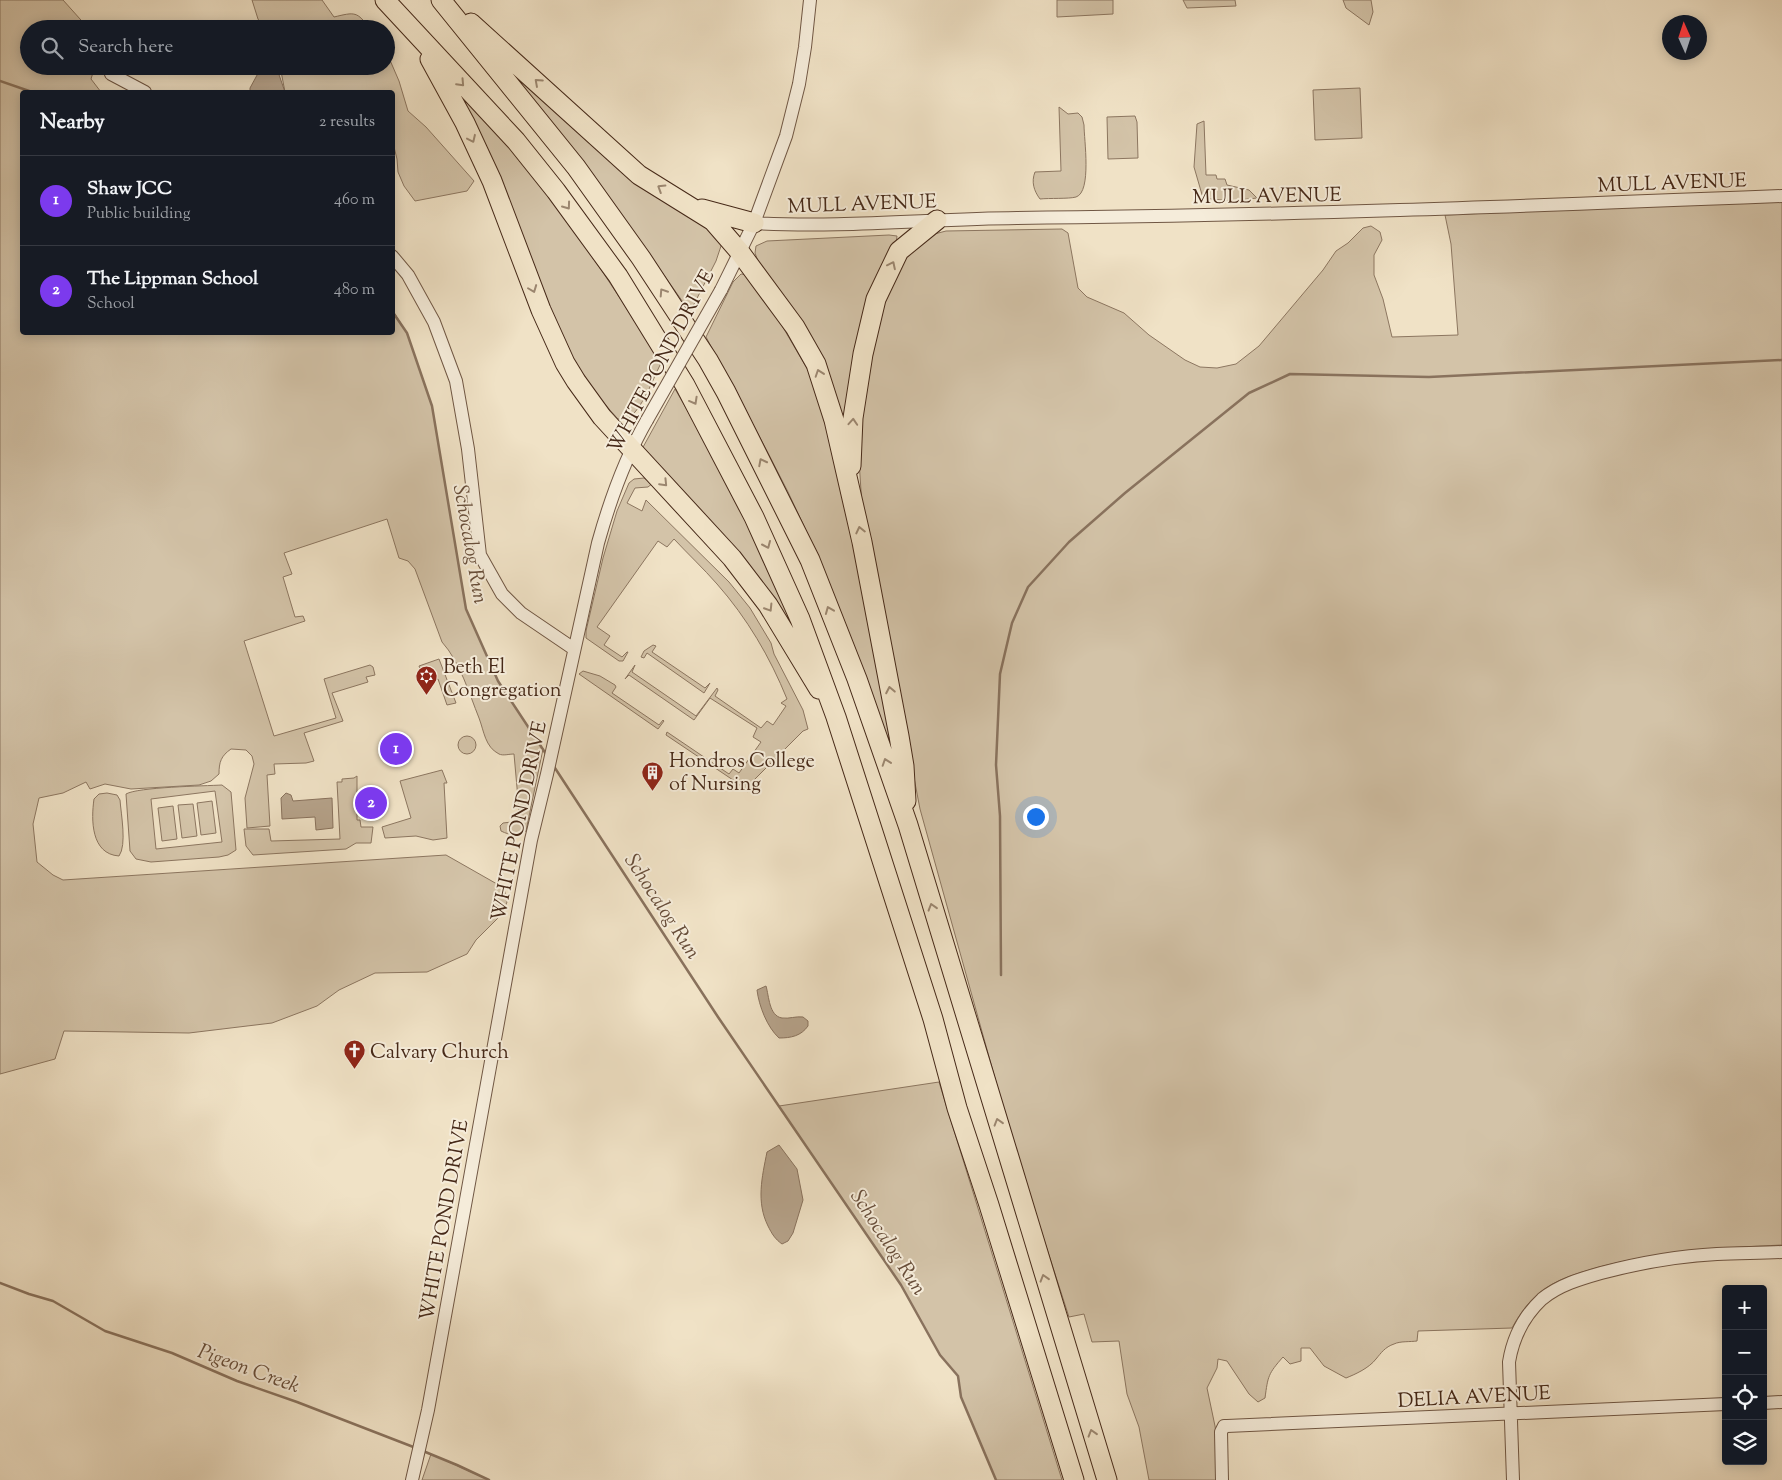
<!DOCTYPE html>
<html lang="en">
<head>
<meta charset="utf-8">
<style>
	:root { --surface:#171b24; --page:#242831; --text:#f1f3f6; --muted:#9ea1a6; --line:#363941; --accent:#7c3aed }
	body { margin:0; font-family:"Sorts Mill Goudy",serif; background:var(--page); color:var(--text) }
	.controls { position:absolute; right:15px; bottom:15px; display:grid; overflow:hidden; border-radius:5px; box-shadow:0 2px 12px #0003 }
	.controls button { width:45px; height:45px; display:grid; place-items:center; padding:0; border:0; border-bottom:1px solid var(--line); background:var(--surface); color:var(--text); font:25px sans-serif }
	.compass { position:absolute; left:1662px; top:15px; width:45px; height:45px; border-radius:50%; background:var(--surface); box-shadow:0 2px 12px #0003; rotate:357deg }
	.you { position:absolute; left:1035px; top:816px; width:18px; height:18px; margin:-12px; border:4px solid #fff; border-radius:50%; background:#1a73e8; box-shadow:0 0 0 8px #1a73e833 }
	.badge { display:grid; place-items:center; width:32px; height:32px; border-radius:50%; background:var(--accent); color:#fff; font-size:16px; font-weight:700 }
	.pin { position:absolute; translate:-50% -50%; border:2px solid #fff; box-shadow:0 1px 5px #0006 }
	.list { margin:0; padding:0; list-style:none }
	h2 { display:flex; justify-content:space-between; align-items:center; height:65px; margin:0; padding:0 20px; font-size:21px }
	h2 small { font-size:16px; font-weight:400; color:var(--muted) }
	.list li { display:grid; grid-template-columns:32px 1fr auto; gap:15px; align-items:center; box-sizing:border-box; height:90px; padding:0 20px; border-top:1px solid var(--line) }
	.list b { display:block; font-size:19px; white-space:nowrap }
	.list p { margin:0; font-size:16px; white-space:nowrap; color:var(--muted) }
	.list em { font-size:16px; font-style:normal; color:var(--muted) }
	.icon { flex:none; width:28px; height:28px; fill:none; stroke:currentColor; stroke-width:2; stroke-linecap:round; stroke-linejoin:round }
	.map { position:relative; flex:none; width:1782px; height:1480px; overflow:hidden }
	.search { position:absolute; background:var(--surface); box-shadow:0 2px 12px #0003; left:20px; top:20px; width:375px; height:55px; display:flex; align-items:center; gap:12px; box-sizing:border-box; padding:0 18px; border-radius:28px; color:var(--muted); font-size:19px }
	.panel { position:absolute; background:var(--surface); box-shadow:0 2px 12px #0003; left:20px; top:90px; width:375px; height:245px; border-radius:5px }
	.map>svg:first-child { display:block }
	.green { fill:#d3c3a8; stroke:#8c7660; fill-rule:evenodd }
	.water { fill:#b6a38b; stroke:#89725d }
	.lines { fill:none; stroke-linecap:round; stroke-linejoin:round }
	.stream { stroke:#89725d; stroke-width:2.5 }
	.minor-casing { stroke:#705744; stroke-width:14 }
	.highway-casing { stroke:#462918; stroke-width:21 }
	.minor { stroke:#f5ecda; stroke-width:12 }
	.highway { stroke:#f0e2c6; stroke-width:19 }
	.minor-bridge-casing { stroke:#705744; stroke-width:14; stroke-linecap:butt }
	.minor-bridge { stroke:#f5ecda; stroke-width:12 }
	.oneway { stroke:#9b866f }
	.labels { text-anchor:middle; stroke-width:4; stroke-linejoin:round; paint-order:stroke }
	.street-label { font-size:20px; fill:#462918; stroke:#f5ecda }
	.poi-label { font-size:20px; fill:#462918; stroke:#f5ecda; text-anchor:start }
	.water-label { font-size:21px; font-style:italic; fill:#684e3a; stroke:#f5ecda }
</style>
</head>
<body>
<div class="map">
<svg width="1782" height="1480" viewBox="0 0 1782 1480">
	<rect width="100%" height="100%" fill="#f0e2c6"/>
	<filter id="stains"><feTurbulence type="fractalNoise" baseFrequency=".004" numOctaves="4"/><feColorMatrix values="0 0 0 0 .2 0 0 0 0 .09 0 0 0 0 .02 0 0 0 .5 -.17"/></filter>
	<radialGradient id="worn" r=".72"><stop offset=".6" stop-color="#630" stop-opacity="0"/><stop offset="1" stop-color="#630" stop-opacity=".3"/></radialGradient>
	<path class="green" d="M 0,0 L 63,0 L 89,29 L 29,29 L 29,66 L 95,66 L 91,79 L 101,92 L 22,92 L 22,332 L 392,332 L 393,311 L 407,333 L 432,406 L 466,609 L 498,681 L 543,749 L 526,831 C 516,835 511,836 501,831 L 500,826 L 503,823 L 520,821 L 514,754 C 509,754 503,756 499,754 C 485,747 484,731 479,718 C 469,693 460,662 442,642 L 415,569 L 408,561 L 399,558 L 387,519 L 284,553 L 292,574 L 283,577 L 295,617 L 303,616 L 305,621 L 244,641 L 274,736 L 336,718 L 324,679 L 370,665 L 373,667 L 375,675 L 366,677 L 368,682 L 332,693 L 343,721 L 304,733 L 314,761 L 306,763 L 274,764 L 275,774 L 267,775 L 270,826 L 247,828 L 245,798 L 254,764 L 252,756 L 246,750 L 231,749 C 221,756 219,762 219,774 L 211,781 L 199,785 L 131,789 L 105,784 L 90,789 L 86,782 L 63,793 L 39,798 L 33,824 L 37,862 L 53,875 L 63,880 L 446,855 L 504,888 L 507,902 L 502,914 L 476,940 L 467,954 L 427,972 L 375,973 L 339,990 L 317,1006 L 272,1023 L 189,1033 L 64,1031 L 55,1059 L 0,1074 Z
		M 252,0 L 322,0 L 334,17 C 355,12 357,11 370,29 L 265,29 L 258,19 Z
		M 1057,0 L 1113,0 L 1113,14 L 1057,17 Z
		M 1183,0 L 1235,0 L 1236,6 L 1187,8 Z
		M 1343,0 L 1371,0 L 1373,12 L 1369,25 L 1346,8 Z
		M 386,51 L 399,81 L 408,111 L 426,127 L 474,181 L 467,191 L 415,201 L 404,186 L 398,172 L 397,159 L 393,143 L 392,92 L 285,92 L 280,66 L 386,66 Z
		M 495,55 L 699,216 L 723,240 L 716,261 L 690,312 L 601,186 L 548,117 Z
		M 446,74 C 494,129 542,185 584,245 C 611,283 636,323 661,363 C 652,381 643,408 627,420 L 618,419 L 594,392 L 559,336 Z
		M 1360,88 L 1362,138 L 1315,140 L 1313,90 Z
		M 1059,107 L 1068,114 L 1078,113 L 1082,117 L 1084,125 C 1084,139 1092,192 1076,197 C 1069,199 1049,198 1040,199 C 1034,191 1031,182 1035,172 L 1061,171 Z
		M 1135,116 L 1137,122 L 1138,158 L 1108,159 L 1107,117 Z
		M 1204,121 L 1206,175 L 1216,175 L 1217,179 L 1225,179 L 1227,185 L 1249,190 L 1257,198 L 1230,201 L 1203,198 L 1194,167 L 1197,124 Z
		M 1782,200 L 1782,1245 C 1719,1248 1657,1251 1596,1268 C 1579,1273 1561,1278 1546,1288 C 1531,1298 1520,1313 1512,1328 L 1418,1331 L 1417,1341 C 1410,1342 1400,1341 1394,1344 C 1385,1347 1381,1353 1376,1359 C 1369,1368 1356,1374 1346,1378 L 1324,1366 L 1310,1348 L 1301,1348 L 1301,1361 L 1290,1364 L 1283,1357 C 1268,1374 1268,1376 1265,1398 L 1258,1402 L 1249,1394 L 1227,1361 L 1218,1359 L 1217,1368 L 1207,1388 L 1215,1426 L 1219,1453 L 1220,1480 L 1149,1480 L 1139,1427 L 1127,1394 L 1119,1341 L 1092,1342 L 1084,1314 L 1069,1317 L 1015,1150 L 920,809 L 862,506 L 857,430 L 874,326 L 903,250 L 919,238 L 946,231 L 1062,229 L 1068,233 L 1078,288 L 1087,297 L 1124,313 L 1149,335 L 1185,360 L 1200,367 L 1217,368 L 1236,364 L 1259,346 L 1323,270 L 1336,251 L 1348,243 L 1363,228 L 1371,226 L 1380,232 L 1382,240 L 1374,255 L 1374,275 L 1383,299 L 1392,337 L 1458,335 L 1451,244 L 1445,215 Z
		M 889,235 L 897,236 L 896,244 L 846,423 L 842,422 L 823,357 L 791,306 L 761,269 L 755,253 L 756,246 L 767,241 Z
		M 741,274 L 748,275 L 781,324 L 809,372 L 832,436 L 892,735 L 889,743 C 860,658 827,573 788,492 C 762,440 734,389 706,337 L 733,282 Z
		M 675,389 C 725,474 769,563 805,655 L 642,449 Z
		M 644,478 L 653,483 L 648,487 L 635,488 L 627,503 L 642,511 L 646,500 L 729,582 L 750,608 L 771,643 L 774,654 L 803,710 L 808,729 L 803,731 L 751,783 L 748,792 L 736,782 L 666,735 L 667,732 L 729,774 L 733,769 L 739,773 L 761,742 L 753,737 L 757,728 L 710,698 L 694,720 L 629,675 L 625,679 L 635,665 L 632,672 L 696,716 L 717,688 L 718,690 L 715,696 L 761,728 L 767,721 L 773,725 L 786,706 L 781,703 L 787,699 C 770,657 747,618 717,584 C 703,568 688,554 674,539 L 667,547 L 658,541 L 597,627 L 610,636 L 604,645 L 622,657 L 627,652 L 628,652 L 623,661 L 619,661 L 586,638 L 586,631 L 603,558 L 617,511 L 629,483 L 634,479 Z
		M 653,645 L 656,646 L 652,652 L 705,688 L 710,683 L 704,693 L 647,653 L 644,658 L 641,657 L 644,651 Z
		M 439,659 L 456,703 L 447,705 L 438,679 L 425,683 L 419,666 Z
		M 583,671 L 600,676 L 615,685 L 616,687 L 612,693 L 659,725 L 663,720 L 664,721 L 658,729 L 579,674 Z
		M458 745a9 9 0 1 1 18 0a9 9 0 1 1-18 0Z
		M 442,770 L 447,783 L 444,783 L 447,838 L 433,840 L 416,836 L 385,838 L 382,827 L 411,818 L 400,781 Z
		M 357,776 L 357,820 L 360,820 L 361,827 L 373,827 L 371,843 L 356,843 L 346,849 L 253,855 L 246,846 L 244,829 L 269,829 L 271,841 L 340,839 L 337,782 L 342,782 L 342,779 L 354,778 Z
		M 222,785 L 231,792 L 236,850 L 228,855 L 219,857 L 151,862 L 136,859 L 130,851 L 126,794 C 138,787 204,786 222,785 ZM 215,791 L 222,842 L 156,849 L 151,799 Z
		M 107,793 L 117,795 L 120,800 C 121,814 127,845 119,856 C 91,854 91,820 94,799 L 99,794 Z
		M 212,801 L 216,833 L 201,835 L 197,803 Z
		M 193,804 L 197,836 L 182,838 L 178,805 Z
		M 173,806 L 177,839 L 162,841 L 158,808 Z
		M 939,1082 L 1062,1480 L 996,1480 L 961,1397 L 958,1376 L 940,1355 L 901,1285 L 779,1106 Z
		M 431,1454 L 489,1480 L 422,1480 Z"/>
	<path class="water" d="M 262,66 L 276,66 L 285,92 L 250,92 L 250,88 Z
		M 286,793 L 291,795 L 293,801 L 332,798 L 333,828 L 316,830 L 315,817 L 282,819 L 281,798 Z
		M 766,986 C 769,996 769,1016 782,1018 C 789,1019 796,1016 803,1017 L 808,1021 L 808,1026 C 801,1036 791,1038 779,1038 C 767,1027 759,1006 757,990 Z
		M 779,1145 L 797,1169 L 803,1200 L 793,1233 L 788,1241 L 782,1244 C 775,1239 772,1234 768,1226 C 756,1202 762,1177 767,1152 Z"/>
	<g class="lines">
		<path class="stream" d="M 0,81 L 32,92
			M 392,311 L 407,333 L 432,406 L 466,609 L 498,681 L 546,754
			M 553,765 L 718,1017 L 901,1285 L 940,1355 L 958,1376 L 961,1397 L 996,1480
			M 1001,975 L 1000,816 L 996,765 L 1000,674 L 1012,623 L 1028,587 L 1069,542 L 1125,493 L 1249,393 L 1290,374 L 1429,377 L 1782,360
			M 0,1283 L 29,1294 L 53,1301 L 105,1331 L 172,1353 L 237,1381 L 297,1402 L 416,1448
			M 423,1451 L 457,1465 L 489,1480"/>
		<defs>
			<path id="minor" d="M 111,74 L 145,92
				M 754,223 C 841,228 929,219 1017,218 C 1272,216 1527,206 1782,196
				M 392,256 L 408,275 L 434,322 L 456,381 L 468,449 L 480,555 L 502,594 L 521,613 L 574,649
				M 721,290 L 754,223 L 786,136 L 799,84 L 805,47 L 810,0
				M 1763,1403 L 1782,1402
				M 412,1480 L 428,1410 L 531,840 L 547,774 L 598,543 C 610,500 625,458 647,420
				M 1222,1480 L 1221,1432 L 1224,1426 L 1227,1426 L 1726,1404
				M 1513,1480 L 1509,1362 C 1513,1337 1524,1316 1542,1299 C 1559,1285 1580,1279 1601,1273 C 1639,1263 1678,1256 1717,1254 C 1739,1253 1760,1253 1782,1252"/>
			<path id="highway" d="M 385,0 L 516,141 L 556,191 L 618,276 L 685,385 L 754,517 L 800,619 L 836,717 L 933,1019 L 957,1108 L 989,1205 L 1074,1480
				M 441,0 L 576,167 L 641,258 L 708,360 L 726,392 L 810,560 L 857,679 L 908,825 L 1107,1480
				M 471,23 L 639,175 L 713,221 L 739,251 L 795,327 L 816,364 L 834,420 L 862,542 L 899,736 L 904,766 L 906,801
				M 430,59 L 465,123 L 492,181 L 541,310 L 565,363 L 576,381 L 602,417 L 732,558 L 768,605 L 819,689
				M 702,209 L 754,223
				M 851,466 L 853,418 L 863,354 L 876,299 L 899,251 L 937,220"/>
		</defs>
		<use href="#minor" class="minor-casing"/>
		<use href="#highway" class="highway-casing"/>
		<use href="#minor" class="minor"/>
		<use href="#highway" class="highway"/>
		<defs>
			<path id="minor-bridge" d="M 647,420 L 721,290"/>
		</defs>
		<use href="#minor-bridge" class="minor-bridge-casing"/>
		<use href="#minor-bridge" class="minor-bridge"/>
	</g>
	<defs><path id="oneway-chevron" d="M-2-3.5L2.5 0L-2 3.5" fill="none" stroke-width="1.6" stroke-linecap="round" stroke-linejoin="round" transform="scale(1.25)"/></defs>
	<g class="oneway">
		<use href="#oneway-chevron" transform="translate(538 82) rotate(-138)"/>
		<use href="#oneway-chevron" transform="translate(461 83) rotate(47)"/>
		<use href="#oneway-chevron" transform="translate(472 139) rotate(65)"/>
		<use href="#oneway-chevron" transform="translate(661 188) rotate(-148)"/>
		<use href="#oneway-chevron" transform="translate(567 206) rotate(54)"/>
		<use href="#oneway-chevron" transform="translate(892 265) rotate(-64)"/>
		<use href="#oneway-chevron" transform="translate(533 289) rotate(69)"/>
		<use href="#oneway-chevron" transform="translate(663 292) rotate(-123)"/>
		<use href="#oneway-chevron" transform="translate(819 373) rotate(-109)"/>
		<use href="#oneway-chevron" transform="translate(694 401) rotate(61)"/>
		<use href="#oneway-chevron" transform="translate(853 422) rotate(-86)"/>
		<use href="#oneway-chevron" transform="translate(762 462) rotate(-117)"/>
		<use href="#oneway-chevron" transform="translate(664 483) rotate(46)"/>
		<use href="#oneway-chevron" transform="translate(860 530) rotate(-103)"/>
		<use href="#oneway-chevron" transform="translate(767 545) rotate(66)"/>
		<use href="#oneway-chevron" transform="translate(769 608) rotate(58)"/>
		<use href="#oneway-chevron" transform="translate(829 610) rotate(-112)"/>
		<use href="#oneway-chevron" transform="translate(890 690) rotate(-101)"/>
		<use href="#oneway-chevron" transform="translate(886 762) rotate(-109)"/>
		<use href="#oneway-chevron" transform="translate(932 907) rotate(-107)"/>
		<use href="#oneway-chevron" transform="translate(998 1122) rotate(-107)"/>
		<use href="#oneway-chevron" transform="translate(1044 1278) rotate(-107)"/>
		<use href="#oneway-chevron" transform="translate(1092 1433) rotate(-107)"/>
	</g>
	<defs>
		<symbol id="synagogue-pin" viewBox="-11 -11 22 30"><path d="M0 17L-7.5 6A9.5 9.5 0 1 1 7.5 6Z" fill="#8f2418" stroke="#f5ecda"/><path d="M0-6.5L5.6 3.2H-5.6ZM0 6.5L5.6-3.2H-5.6Z" fill="#fff"/></symbol>
		<symbol id="building-pin" viewBox="-11 -11 22 30"><path d="M0 17L-7.5 6A9.5 9.5 0 1 1 7.5 6Z" fill="#8f2418" stroke="#f5ecda"/><path d="M-4-6H4V6H1V3H-1V6H-4ZM-2.5-4.3h1.7v1.8h-1.7ZM.8-4.3h1.7v1.8H.8ZM-2.5-1h1.7V.8h-1.7ZM.8-1h1.7V.8H.8Z" fill="#fff"/></symbol>
		<symbol id="church-pin" viewBox="-11 -11 22 30"><path d="M0 17L-7.5 6A9.5 9.5 0 1 1 7.5 6Z" fill="#8f2418" stroke="#f5ecda"/><path d="M-1.2-6h2.4v3.5h3.3v2.4h-3.3V6h-2.4V-.1h-3.3v-2.4h3.3Z" fill="#fff"/></symbol>
	</defs>
	<g fill-rule="evenodd">
		<use href="#synagogue-pin" x="414" y="664" width="25" height="34"/>
		<use href="#building-pin" x="640" y="760" width="25" height="34"/>
		<use href="#church-pin" x="342" y="1038" width="25" height="34"/>
	</g>
	<g class="labels">
		<g class="street-label">
			<text transform="translate(1672 182) rotate(-2)" y="7">MULL AVENUE</text>
			<text transform="translate(1267 195) rotate(-1)" y="7">MULL AVENUE</text>
			<text transform="translate(862 203) rotate(-2)" y="7">MULL AVENUE</text>
			<text transform="translate(660 361) rotate(-62)" y="7">WHITE POND DRIVE</text>
			<text transform="translate(518 821) rotate(-78)" y="7">WHITE POND DRIVE</text>
			<text transform="translate(443 1220) rotate(-80)" y="7">WHITE POND DRIVE</text>
			<text transform="translate(1474 1396) rotate(-3)" y="7">DELIA AVENUE</text>
		</g>
		<g class="poi-label">
			<text x="443" y="673">Beth El<tspan x="443" dy="23">Congregation</tspan></text>
			<text x="669" y="767">Hondros College<tspan x="669" dy="23">of Nursing</tspan></text>
			<text x="370" y="1058">Calvary Church</text>
		</g>
		<g class="water-label">
			<text transform="translate(471 544) rotate(80)" y="7">Schocalog Run</text>
			<text transform="translate(663 906) rotate(57)" y="7">Schocalog Run</text>
			<text transform="translate(889 1242) rotate(57)" y="7">Schocalog Run</text>
			<text transform="translate(249 1368) rotate(20)" y="7">Pigeon Creek</text>
		</g>
	</g>
	<rect width="100%" height="100%" filter="url(#stains)"/>
	<rect width="100%" height="100%" fill="url(#worn)"/>
</svg>
<div class="controls">
<button>+</button>
<button>−</button>
<button><svg class="icon" aria-label="locate" viewBox="0 0 24 24"><circle cx="12" cy="12" r="6"/><path d="M12 2v4M12 18v4M2 12h4M18 12h4"/></svg></button>
<button><svg class="icon" aria-label="layers" viewBox="0 0 24 24"><path d="M12 4l9 5-9 5-9-5zM3 14l9 5 9-5"/></svg></button>
</div>
<svg class="compass" viewBox="-18 -18 36 36"><path d="M0-13l5 13h-10z" fill="#e53935"/><path d="M0 13l5-13h-10z" fill="#9ea1a6"/></svg>
<div class="you"></div>
<div class="pin badge" style="left:396px;top:749px">1</div>
<div class="pin badge" style="left:371px;top:803px">2</div>
<div class="search"><svg class="icon" aria-label="search" viewBox="0 0 24 24"><circle cx="10" cy="10" r="6"/><path d="M15 15l6 6"/></svg>Search here</div>
<section class="panel">
<h2>Nearby<small>2 results</small></h2>
<ul class="list">
<li><span class="badge">1</span><div><b>Shaw JCC</b><p>Public building</p></div><em>460 m</em></li>
<li><span class="badge">2</span><div><b>The Lippman School</b><p>School</p></div><em>480 m</em></li>
</ul>
</section>
</div>
</body>
</html>
